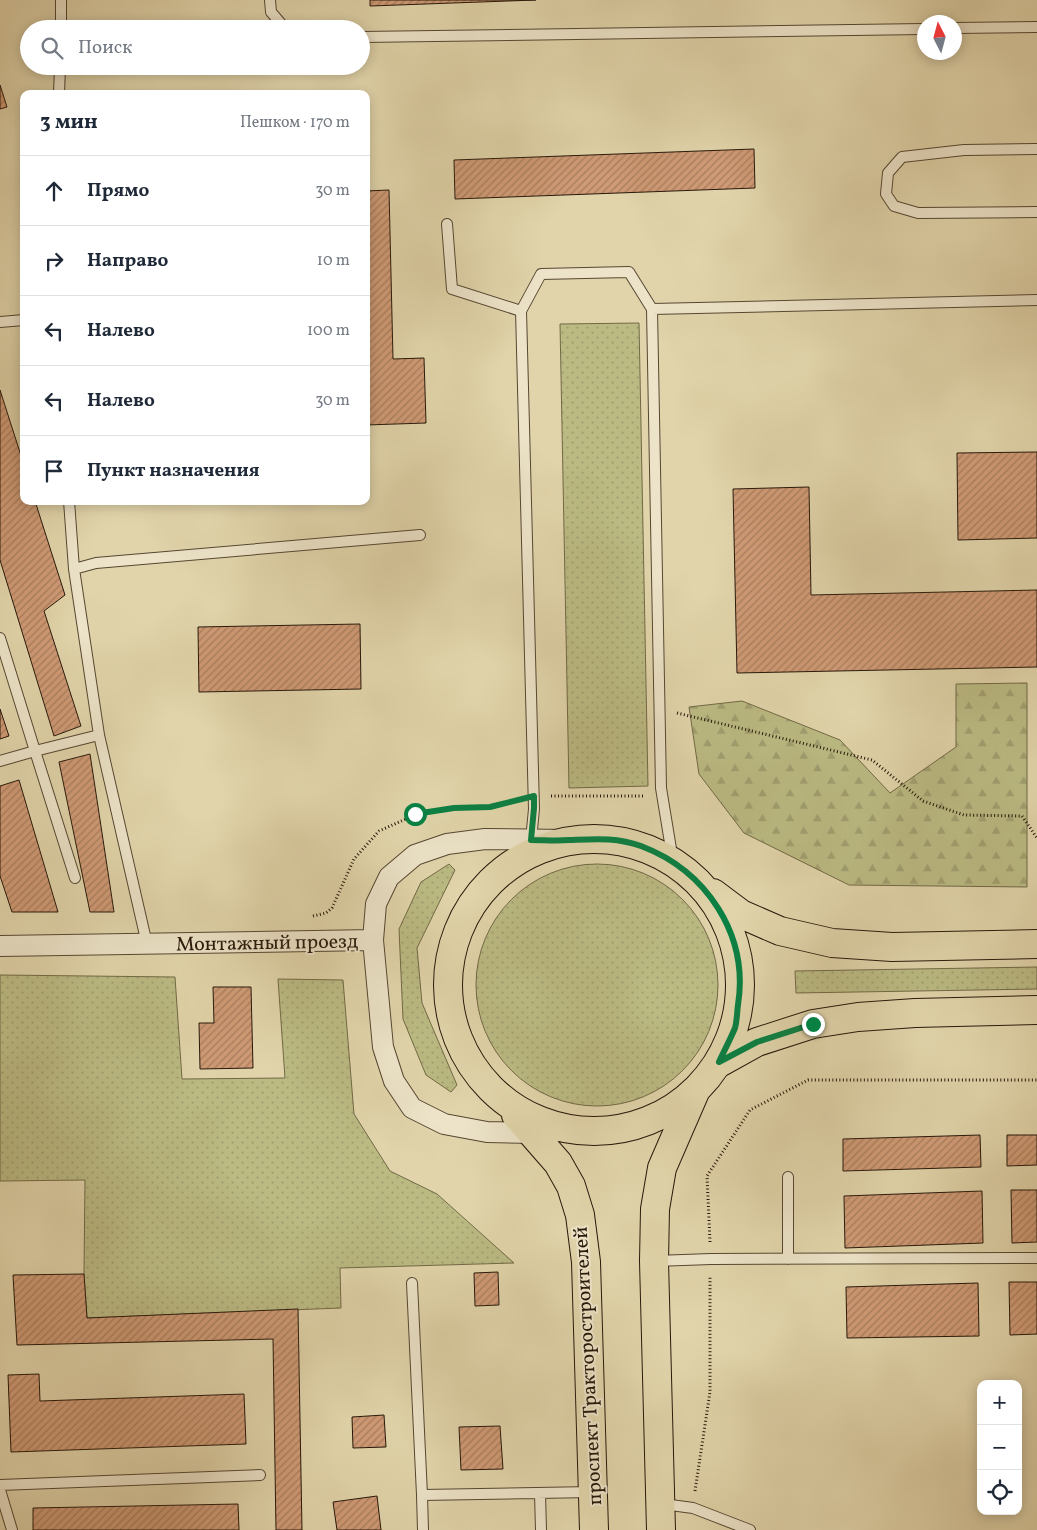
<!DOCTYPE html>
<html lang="ru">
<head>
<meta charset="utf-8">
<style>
	:root { --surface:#fff; --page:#f6f6f7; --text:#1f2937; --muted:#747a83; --line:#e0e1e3 }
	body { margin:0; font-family:Vollkorn,serif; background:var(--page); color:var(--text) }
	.controls { position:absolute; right:15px; bottom:15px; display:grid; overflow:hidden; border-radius:10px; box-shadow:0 2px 12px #0003 }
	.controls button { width:45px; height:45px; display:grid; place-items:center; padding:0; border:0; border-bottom:1px solid var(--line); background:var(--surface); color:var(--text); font:25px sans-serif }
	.compass { position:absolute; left:917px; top:15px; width:45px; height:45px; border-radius:50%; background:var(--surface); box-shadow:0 2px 12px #0003; rotate:354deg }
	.stop { position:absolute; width:15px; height:15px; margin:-11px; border:4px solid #0b8043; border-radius:50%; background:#fff }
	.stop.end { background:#0b8043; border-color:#fff; box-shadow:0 1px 5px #0008 }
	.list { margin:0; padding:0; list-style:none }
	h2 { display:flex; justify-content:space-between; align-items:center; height:65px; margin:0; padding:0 20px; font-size:21px }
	h2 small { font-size:16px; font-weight:400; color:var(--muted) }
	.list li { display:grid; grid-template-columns:32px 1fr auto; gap:15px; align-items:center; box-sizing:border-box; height:70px; padding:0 20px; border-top:1px solid var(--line) }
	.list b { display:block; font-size:19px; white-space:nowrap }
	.list em { font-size:16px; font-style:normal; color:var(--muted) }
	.icon { flex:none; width:28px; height:28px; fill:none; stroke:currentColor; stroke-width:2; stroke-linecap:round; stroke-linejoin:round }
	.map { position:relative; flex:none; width:1037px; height:1530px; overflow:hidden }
	.search { position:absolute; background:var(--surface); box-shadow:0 2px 12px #0003; left:20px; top:20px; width:350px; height:55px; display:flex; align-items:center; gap:12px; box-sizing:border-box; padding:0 18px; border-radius:28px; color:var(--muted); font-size:19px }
	.panel { position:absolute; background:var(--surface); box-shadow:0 2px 12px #0003; left:20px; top:90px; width:350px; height:415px; border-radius:10px }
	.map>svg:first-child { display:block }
	.grass { fill:url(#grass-dots); stroke:#716946 }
	.forest { fill:url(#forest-firs); stroke:#716946 }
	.building { fill:url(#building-hatch); stroke:#27180a }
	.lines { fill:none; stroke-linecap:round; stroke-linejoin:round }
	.lane-casing { stroke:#564732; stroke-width:12 }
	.street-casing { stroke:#564732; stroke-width:22 }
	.primary-casing { stroke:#27180a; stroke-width:30 }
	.path { stroke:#27180a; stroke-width:3; stroke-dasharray:1 2.5; stroke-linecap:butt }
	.lane { stroke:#ece3c8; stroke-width:10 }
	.street { stroke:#ece3c8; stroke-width:20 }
	.primary { stroke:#e1d4aa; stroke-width:28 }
	.route { stroke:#0b8043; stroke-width:6 }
	.labels { text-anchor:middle; stroke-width:4; stroke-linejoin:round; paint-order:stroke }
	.street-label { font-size:20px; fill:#27180a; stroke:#ece3c8 }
</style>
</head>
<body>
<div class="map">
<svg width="1037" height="1530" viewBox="0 0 1037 1530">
	<defs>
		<pattern id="grass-dots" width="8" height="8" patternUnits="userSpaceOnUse" patternTransform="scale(1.25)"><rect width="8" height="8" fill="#bbba83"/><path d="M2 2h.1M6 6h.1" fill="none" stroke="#a19f70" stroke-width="1.8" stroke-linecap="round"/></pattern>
		<pattern id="forest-firs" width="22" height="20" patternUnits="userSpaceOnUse" patternTransform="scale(1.25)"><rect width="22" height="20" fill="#bbba83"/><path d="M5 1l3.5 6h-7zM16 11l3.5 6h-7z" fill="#a19f70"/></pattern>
		<pattern id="building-hatch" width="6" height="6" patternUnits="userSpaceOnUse" patternTransform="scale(1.25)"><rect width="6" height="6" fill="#cf9a75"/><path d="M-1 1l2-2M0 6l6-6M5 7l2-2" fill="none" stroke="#a87d5e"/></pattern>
	</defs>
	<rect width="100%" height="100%" fill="#e1d4aa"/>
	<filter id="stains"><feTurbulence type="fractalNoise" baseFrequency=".004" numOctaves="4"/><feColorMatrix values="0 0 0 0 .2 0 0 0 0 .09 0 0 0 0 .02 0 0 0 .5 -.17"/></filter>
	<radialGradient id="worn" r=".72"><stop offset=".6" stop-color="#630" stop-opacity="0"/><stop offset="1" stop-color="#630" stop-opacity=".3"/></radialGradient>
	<path class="grass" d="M 639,323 L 648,786 L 569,788 L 560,324 Z
		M476 985a121 121 0 1 1 242 0a121 121 0 1 1-242 0Z
		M 449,864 L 455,870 L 417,948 L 422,1003 L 457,1085 L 451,1092 L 426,1075 L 403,1019 L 399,929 L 421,882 Z
		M 1037,967 L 1037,989 L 796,993 L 795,971 Z
		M 0,975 L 175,977 L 182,1079 L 285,1078 L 278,979 L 343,980 L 354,1114 L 390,1171 L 437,1194 L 514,1263 L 340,1268 L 341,1308 L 87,1318 L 84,1274 L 85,1180 L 0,1181 Z"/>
	<path class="forest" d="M 1027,683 L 1027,887 L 849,885 L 744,833 L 699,774 L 689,707 L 742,701 L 840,740 L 890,793 L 956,747 L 956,684 Z"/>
	<path class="building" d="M 370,0 L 536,0 L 370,6 Z
		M 0,85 L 7,107 L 0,109 Z
		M 754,149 L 755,188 L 455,199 L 454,160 Z
		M 389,190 L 393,359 L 424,358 L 426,423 L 366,425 L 366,191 Z
		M 0,390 L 24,465 L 24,501 L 35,501 L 65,595 L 44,611 L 81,726 L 54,736 L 0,560 Z
		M 1037,452 L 1037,538 L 958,540 L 957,453 Z
		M 809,487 L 811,595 L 1037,590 L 1037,667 L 737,673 L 733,489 Z
		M 360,624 L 361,689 L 199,692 L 198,627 Z
		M 0,709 L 9,736 L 0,739 Z
		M 90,754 L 114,912 L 90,912 L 59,762 Z
		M 19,780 L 58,912 L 12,912 L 0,876 L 0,786 Z
		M 213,987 L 251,987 L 253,1068 L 200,1069 L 199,1023 L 214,1023 Z
		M 980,1135 L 981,1167 L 843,1171 L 843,1139 Z
		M 1007,1135 L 1037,1135 L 1037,1165 L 1007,1166 Z
		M 1011,1190 L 1037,1190 L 1037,1242 L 1012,1243 Z
		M 982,1191 L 983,1243 L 845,1248 L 844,1196 Z
		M 498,1272 L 499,1305 L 475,1306 L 474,1273 Z
		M 84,1274 L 87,1318 L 298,1309 L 302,1530 L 276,1530 L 273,1339 L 17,1345 L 13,1275 Z
		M 1009,1282 L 1037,1282 L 1037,1334 L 1010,1335 Z
		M 978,1283 L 979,1336 L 847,1338 L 846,1287 Z
		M 39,1374 L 40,1401 L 244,1394 L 246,1444 L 11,1452 L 8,1375 Z
		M 384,1415 L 386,1447 L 353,1448 L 352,1417 Z
		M 500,1426 L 503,1469 L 461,1470 L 459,1427 Z
		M 377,1496 L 381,1530 L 337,1530 L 333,1502 Z
		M 238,1504 L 239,1530 L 33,1530 L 33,1508 Z"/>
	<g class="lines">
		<defs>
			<path id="lane" d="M 270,0 L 271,12 L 283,26 L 295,29
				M 954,28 L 1037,27
				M 61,29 L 61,0
				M 361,37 L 924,29
				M 59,94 L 60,66
				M 1037,149 L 964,150 L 902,157 L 888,173 L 886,194 L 894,206 L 918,213 L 1037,212
				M 447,224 L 452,289 L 521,311
				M 652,309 L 1037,300
				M 0,322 L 24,320
				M 69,501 L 74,569 L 99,735
				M 74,569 L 96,563 L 420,535
				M 0,638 L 35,751 L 99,735 L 147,944
				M 0,761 L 35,751 L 75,878
				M 526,855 L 531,840 L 534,809 L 521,311 L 541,274 L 629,272 L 652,309 L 661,788 L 673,861
				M 788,1259 L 788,1177
				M 655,1261 L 711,1259 L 1037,1258
				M 412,1283 L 422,1495 L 593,1492
				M 0,1485 L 260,1475
				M 0,1490 L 12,1530
				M 540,1493 L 541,1530
				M 422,1495 L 423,1530
				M 663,1504 L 693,1508 L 750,1530"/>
			<path id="street" d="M 568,840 L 485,839 L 447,844 L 415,855 L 389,877 L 376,904 L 373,940 L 383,1047 L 394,1081 L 412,1108 L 444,1124 L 487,1132 L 533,1133 L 573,1130
				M 0,946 L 373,940"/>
			<path id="primary" d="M448 985a146 146 0 1 1 292 0a146 146 0 1 1-292 0Z
				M 713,893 L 741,914 L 780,931 L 832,943 L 892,947 L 1037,944
				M 719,1063 L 757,1042 L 813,1024 L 858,1017 L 915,1013 L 1037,1010
				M 516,1115 L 558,1163 L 571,1186 L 580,1215 L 586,1262 L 594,1530
				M 661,1530 L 654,1261 L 655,1209 L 662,1168 L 695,1092"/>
		</defs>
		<use href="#lane" class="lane-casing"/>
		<use href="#street" class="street-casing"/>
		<use href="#primary" class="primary-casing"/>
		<path class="path" d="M 677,713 L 872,760 L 923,801 L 964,815 L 1022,816 L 1037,838
			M 551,796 L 645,796
			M 313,916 L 326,913 L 332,908 L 354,859 L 379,831 L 415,815 L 454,808 L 491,807 L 515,801
			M 710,1242 L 707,1176 L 750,1110 L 808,1080 L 1037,1080
			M 695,1491 L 710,1392 L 710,1276"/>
		<use href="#lane" class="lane"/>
		<use href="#street" class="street"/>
		<use href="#primary" class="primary"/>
	</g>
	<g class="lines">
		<path class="route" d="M 415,814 L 454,808 L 490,807 L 534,796 L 534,808 L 531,840 C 544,840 557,841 569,840 C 595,839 616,837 641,846 C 707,871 749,935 738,1005 C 737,1012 737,1021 735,1028 C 730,1040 724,1051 719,1062 L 757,1042 L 813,1024"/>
	</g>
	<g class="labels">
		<g class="street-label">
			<text transform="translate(267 942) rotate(-1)" y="7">Монтажный проезд</text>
			<text transform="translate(587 1366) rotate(-93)" y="7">проспект Тракторостроителей</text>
		</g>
	</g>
	<rect width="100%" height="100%" filter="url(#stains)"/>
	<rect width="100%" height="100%" fill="url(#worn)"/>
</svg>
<div class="controls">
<button>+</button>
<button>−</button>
<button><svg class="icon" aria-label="locate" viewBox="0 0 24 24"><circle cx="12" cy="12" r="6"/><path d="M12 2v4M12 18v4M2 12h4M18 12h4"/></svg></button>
</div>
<svg class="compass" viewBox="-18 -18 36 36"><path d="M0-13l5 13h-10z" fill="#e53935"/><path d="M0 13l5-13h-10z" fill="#747a83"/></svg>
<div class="stop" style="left:415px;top:814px"></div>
<div class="stop end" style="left:813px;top:1024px"></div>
<div class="search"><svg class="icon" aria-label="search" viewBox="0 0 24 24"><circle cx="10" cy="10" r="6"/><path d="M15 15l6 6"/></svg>Поиск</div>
<section class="panel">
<h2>3 мин<small>Пешком · 170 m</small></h2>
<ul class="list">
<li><svg class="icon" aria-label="ahead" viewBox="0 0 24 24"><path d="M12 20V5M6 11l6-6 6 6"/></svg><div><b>Прямо</b></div><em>30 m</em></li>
<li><svg class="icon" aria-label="right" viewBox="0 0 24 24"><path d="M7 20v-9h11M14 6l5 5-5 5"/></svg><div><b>Направо</b></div><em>10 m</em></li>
<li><svg class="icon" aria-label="left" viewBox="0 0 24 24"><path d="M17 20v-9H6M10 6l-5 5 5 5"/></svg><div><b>Налево</b></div><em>100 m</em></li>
<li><svg class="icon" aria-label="left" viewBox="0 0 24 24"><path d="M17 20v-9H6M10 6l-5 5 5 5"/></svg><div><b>Налево</b></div><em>30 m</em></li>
<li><svg class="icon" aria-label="arrive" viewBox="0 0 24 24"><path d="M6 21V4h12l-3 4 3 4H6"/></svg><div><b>Пункт назначения</b></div></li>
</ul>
</section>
</div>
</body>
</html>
